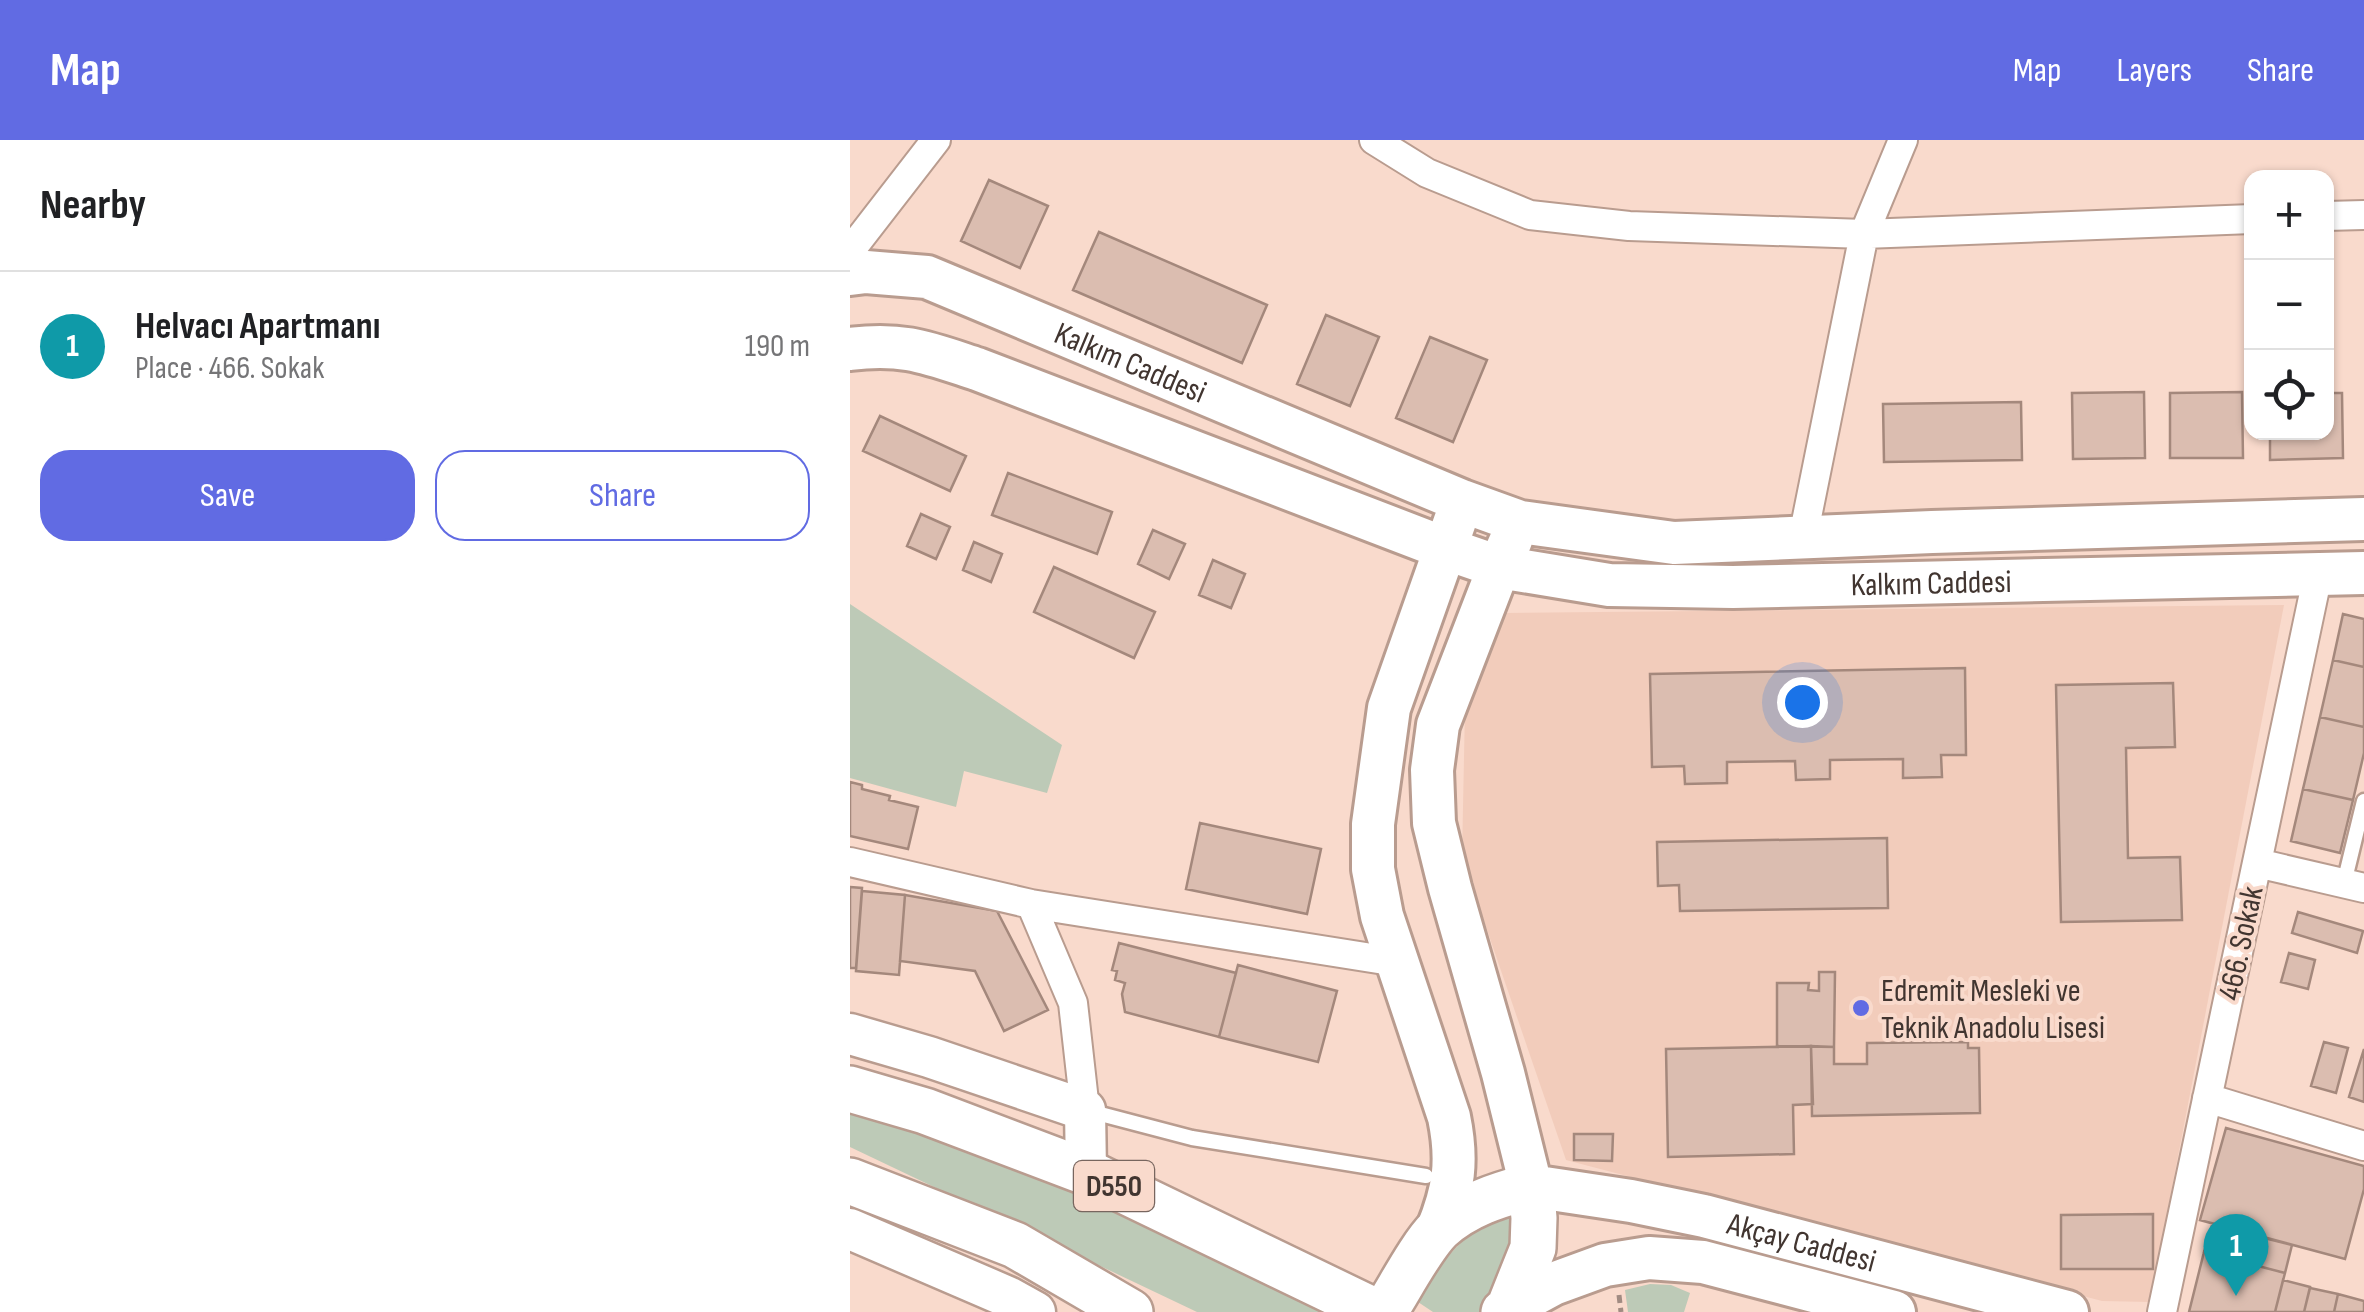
<!DOCTYPE html>
<html lang="en">
<head>
<meta charset="utf-8">
<style>
	:root { --surface:#fff; --page:#f6f6f6; --text:#202124; --muted:#757577; --line:#e0e0e0; --accent:#616be3 }
	body { margin:0; font-family:"Sofia Sans Condensed",sans-serif; background:var(--page); color:var(--text) }
	.controls { position:absolute; right:30px; top:30px; display:grid; overflow:hidden; border-radius:20px; box-shadow:0 2px 8px #0004 }
	.controls button { width:90px; height:90px; display:grid; place-items:center; padding:0; border:0; border-bottom:2px solid var(--line); background:var(--surface); color:var(--text); font:50px sans-serif }
	.you { position:absolute; left:952px; top:562px; width:35px; height:35px; margin:-25px; border:8px solid #fff; border-radius:50%; background:#1a73e8; box-shadow:0 0 0 15px #1a73e833 }
	.badge { display:grid; place-items:center; width:65px; height:65px; border-radius:50%; background:var(--accent); color:#fff; font-size:32px; font-weight:700 }
	.pin { position:absolute; translate:-50% -82px; filter:drop-shadow(0 2px 5px #0008) }
	.pin::after { content:''; position:absolute; top:52px; width:35px; height:30px; background:inherit; clip-path:polygon(0 0,100% 0,50% 100%) }
	.list { margin:0; padding:0; list-style:none }
	h2 { display:flex; justify-content:space-between; align-items:center; height:130px; margin:0; padding:0 40px; font-size:42px }
	h2 small { font-size:32px; font-weight:400; color:var(--muted) }
	.list li { display:grid; grid-template-columns:65px 1fr auto; gap:30px; align-items:center; box-sizing:border-box; height:150px; padding:0 40px; border-top:2px solid var(--line) }
	.list b { display:block; font-size:38px; white-space:nowrap }
	.list p { margin:0; font-size:32px; white-space:nowrap; color:var(--muted) }
	.list em { font-size:32px; font-style:normal; color:var(--muted) }
	.actions { display:flex; gap:20px; padding:30px 40px }
	.actions a { flex:1; padding:22px 0; border:2px solid var(--accent); border-radius:30px; text-align:center; font-size:35px; color:var(--accent) }
	.actions .main { background:var(--accent); color:#fff }
	.icon { flex:none; width:55px; height:55px; fill:none; stroke:currentColor; stroke-width:2; stroke-linecap:round; stroke-linejoin:round }
	.map { position:relative; flex:none; width:1514px; height:1172px; overflow:hidden }
	header { display:flex; align-items:center; gap:60px; box-sizing:border-box; height:140px; padding:0 50px; background:var(--accent); color:#fff }
	header strong { font-size:48px }
	nav { display:flex; gap:55px; margin-inline-start:auto; font-size:35px }
	main { display:flex }
	aside { flex:1; background:var(--surface) }
	.map>svg:first-child { display:block }
	.built { fill:#f2ccbb }
	.green { fill:#bdcab7 }
	.building { fill:#dbbdb0; stroke:#a4887c; stroke-width:2.5 }
	.lines { fill:none; stroke-linecap:round; stroke-linejoin:round }
	.service-casing { stroke:#b99c8f; stroke-width:19 }
	.minor-casing { stroke:#b99c8f; stroke-width:32 }
	.secondary-casing { stroke:#b99c8f; stroke-width:45 }
	.primary-casing { stroke:#b99c8f; stroke-width:48 }
	.trunk-casing { stroke:#b99c8f; stroke-width:50 }
	.path { stroke:#a18b82; stroke-width:5; stroke-dasharray:8 5; stroke-linecap:butt }
	.service { stroke:#fff; stroke-width:14 }
	.minor { stroke:#fff; stroke-width:28 }
	.secondary { stroke:#fff; stroke-width:40 }
	.primary { stroke:#fff; stroke-width:42 }
	.trunk { stroke:#fff; stroke-width:45 }
	.poi-dot { fill:#616be3; stroke:#f9dacc; stroke-width:4 }
	.labels { text-anchor:middle; stroke-width:8; stroke-linejoin:round; paint-order:stroke }
	.shield { fill:#f9dacc; stroke:#78665f; stroke-width:2.5 }
	.shield-label { font-size:30px; font-weight:bold; fill:#413530 }
	.street-label { font-size:32px; fill:#413530; stroke:#f9dacc }
	.poi-label { font-size:32px; fill:#413530; stroke:#f9dacc; text-anchor:start }
</style>
</head>
<body>
<header>
<strong>Map</strong>
<nav><a>Map</a><a>Layers</a><a>Share</a></nav>
</header>
<main>
<aside>
<h2>Nearby<small></small></h2>
<ul class="list">
<li><span class="badge" style="background:#0f9aa8">1</span><div><b>Helvacı Apartmanı</b><p>Place · 466. Sokak</p></div><em>190 m</em></li>
</ul>
<div class="actions"><a class="main">Save</a><a>Share</a></div>
</aside>
<div class="map">
<svg width="1514" height="1172" viewBox="0 0 1514 1172">
	<rect width="100%" height="100%" fill="#f9dacc"/>
	<path class="built" d="M 1434,465 L 1300,1162 L 1252,1161 L 716,1020 L 612,717 L 615,568 L 653,473 Z"/>
	<path class="green" d="M 0,464 L 212,605 L 197,653 L 114,631 L 106,667 L 0,638 Z
		M 0,966 L 127,1004 L 472,1170 L 470,1172 L 347,1172 L 0,1007 Z
		M 665,1074 L 669,1121 L 630,1172 L 583,1172 L 559,1156 L 628,1085 Z
		M 800,1144 L 821,1145 L 840,1153 L 834,1172 L 778,1172 L 775,1150 Z"/>
	<path class="building" d="M 139,40 L 198,66 L 170,128 L 111,101 Z
		M 249,92 L 417,165 L 392,223 L 223,150 Z
		M 476,175 L 529,197 L 500,266 L 447,244 Z
		M 580,197 L 637,220 L 603,302 L 546,278 Z
		M 1294,252 L 1295,318 L 1223,319 L 1222,253 Z
		M 1392,252 L 1393,318 L 1320,318 L 1320,253 Z
		M 1476,253 L 1492,253 L 1493,318 L 1420,320 L 1420,292 L 1476,292 Z
		M 1171,262 L 1172,320 L 1034,322 L 1033,264 Z
		M 30,276 L 116,316 L 100,351 L 13,311 Z
		M 158,333 L 262,372 L 247,414 L 142,375 Z
		M 71,374 L 100,387 L 86,419 L 57,406 Z
		M 303,390 L 335,404 L 319,439 L 288,424 Z
		M 124,402 L 152,414 L 141,442 L 113,430 Z
		M 363,420 L 395,434 L 381,468 L 349,455 Z
		M 204,427 L 305,472 L 284,518 L 184,472 Z
		M 1493,474 L 1514,479 L 1514,527 L 1483,520 Z
		M 1483,520 L 1514,527 L 1514,587 L 1470,577 Z
		M 1115,528 L 1116,615 L 1091,615 L 1092,637 L 1053,638 L 1053,619 L 980,620 L 980,639 L 946,640 L 945,621 L 877,622 L 877,643 L 835,644 L 834,626 L 802,627 L 800,534 Z
		M 1323,543 L 1325,607 L 1276,608 L 1278,718 L 1330,717 L 1332,780 L 1211,782 L 1206,545 Z
		M 1470,577 L 1514,587 L 1514,613 L 1503,660 L 1453,649 Z
		M 0,642 L 12,645 L 12,649 L 40,656 L 39,660 L 68,667 L 58,709 L 0,696 Z
		M 1453,649 L 1503,660 L 1490,713 L 1441,701 Z
		M 350,683 L 471,709 L 457,774 L 336,749 Z
		M 1037,698 L 1038,768 L 830,771 L 829,745 L 808,746 L 807,702 Z
		M 0,747 L 12,748 L 6,828 L 0,828 Z
		M 12,751 L 55,755 L 49,835 L 6,831 Z
		M 55,755 L 147,771 L 198,870 L 154,891 L 125,831 L 50,821 Z
		M 1448,772 L 1513,791 L 1507,813 L 1442,793 Z
		M 269,803 L 386,833 L 369,897 L 275,872 L 272,854 L 275,843 L 265,840 L 267,831 L 262,830 Z
		M 1439,813 L 1465,820 L 1458,849 L 1431,842 Z
		M 388,825 L 487,851 L 468,922 L 369,897 Z
		M 969,832 L 985,832 L 984,907 L 927,906 L 927,843 L 959,843 L 958,850 L 969,851 Z
		M 1118,902 L 1118,908 L 1129,908 L 1130,973 L 962,976 L 961,906 L 984,907 L 984,924 L 1017,924 L 1017,903 Z
		M 1474,902 L 1498,908 L 1486,953 L 1461,946 Z
		M 961,906 L 963,964 L 943,965 L 944,1014 L 818,1017 L 816,909 Z
		M 1514,909 L 1514,962 L 1499,957 Z
		M 1376,988 L 1514,1026 L 1514,1049 L 1495,1119 L 1350,1080 Z
		M 724,994 L 763,994 L 762,1021 L 724,1020 Z
		M 1303,1074 L 1303,1129 L 1211,1129 L 1211,1075 Z
		M 1362,1085 L 1442,1105 L 1435,1133 L 1354,1112 Z
		M 1354,1112 L 1435,1133 L 1425,1172 L 1339,1172 Z
		M 1433,1140 L 1460,1147 L 1454,1172 L 1425,1172 Z
		M 1460,1148 L 1488,1154 L 1484,1172 L 1454,1172 Z
		M 1488,1154 L 1514,1161 L 1514,1172 L 1484,1172 Z"/>
	<g class="lines">
		<defs>
			<path id="service" d="M 1494,743 L 1514,661
				M 239,971 L 342,998 L 576,1036"/>
			<path id="minor" d="M 524,0 L 577,33 L 680,75 L 779,86 L 1014,94 L 1402,79
				M 1476,76 L 1514,75
				M 0,111 L 86,0
				M 953,397 L 1014,94 L 1053,0
				M 0,722 L 181,764 L 547,822
				M 1407,723 L 1514,748
				M 181,764 L 223,863 L 235,970
				M 1357,958 L 1514,1006
				M 1312,1172 L 1468,434"/>
			<path id="secondary" d="M 0,894 L 79,917 L 235,970 L 236,1032
				M 0,1089 L 158,1157 L 185,1172"/>
			<g id="primary">
				<path id="s1" d="M 0,134 L 16,132 L 77,137 L 612,361 L 670,382 L 824,403 L 1082,392 L 1514,379"/>
				<path id="s2" d="M 0,209 C 53,202 78,213 127,229 L 594,408 L 649,427 L 759,445 L 883,447 L 1514,433"/>
				<path id="s3" d="M 661,400 L 649,427 L 588,585 L 582,630 L 584,683 L 600,748 L 653,933 L 681,1046 L 781,1061 L 854,1076 L 1217,1172"/>
				<path d="M 587,1091 C 604,1049 608,1021 599,977 L 532,776 L 523,729 L 523,684 L 539,568 L 605,381"/>
				<path d="M 659,1168 L 703,1144 L 755,1125 L 799,1118 L 853,1122 L 1044,1172"/>
			</g>
			<path id="trunk" d="M 0,949 L 75,971 L 236,1032 L 518,1168
				M 0,1041 L 165,1105 L 280,1172
				M 537,1168 C 551,1146 571,1107 589,1089 C 615,1065 648,1055 681,1046 L 684,1078 L 683,1108 L 659,1168 L 654,1172"/>
		</defs>
		<use href="#service" class="service-casing"/>
		<use href="#minor" class="minor-casing"/>
		<use href="#secondary" class="secondary-casing"/>
		<use href="#primary" class="primary-casing"/>
		<use href="#trunk" class="trunk-casing"/>
		<path class="path" d="M 769,1155 L 771,1172"/>
		<use href="#service" class="service"/>
		<use href="#minor" class="minor"/>
		<use href="#secondary" class="secondary"/>
		<use href="#primary" class="primary"/>
		<use href="#trunk" class="trunk"/>
	</g>
	<circle class="poi-dot" cx="1011" cy="868" r="10"/>
	<g class="labels">
		<rect class="shield" x="224" y="1021" width="80" height="50" rx="8"/>
		<g class="shield-label">
			<text x="264" y="1056">D550</text>
		</g>
		<g class="street-label">
			<text dy="11" stroke="none"><textPath href="#s1" startOffset="298">Kalkım Caddesi</textPath></text>
			<text dy="11" stroke="none"><textPath href="#s2" startOffset="1122">Kalkım Caddesi</textPath></text>
			<text transform="translate(1390 803) rotate(-78)" y="11">466. Sokak</text>
			<text dy="11" stroke="none"><textPath href="#s3" startOffset="950">Akçay Caddesi</textPath></text>
		</g>
		<g class="poi-label">
			<text x="1031" y="861">Edremit Mesleki ve<tspan x="1031" dy="37">Teknik Anadolu Lisesi</tspan></text>
		</g>
	</g>
</svg>
<div class="controls">
<button>+</button>
<button>−</button>
<button><svg class="icon" aria-label="locate" viewBox="0 0 24 24"><circle cx="12" cy="12" r="6"/><path d="M12 2v4M12 18v4M2 12h4M18 12h4"/></svg></button>
</div>
<div class="you"></div>
<div class="pin badge" style="left:1386px;top:1156px;background:#0f9aa8">1</div>
</div>
</main>
</body>
</html>
